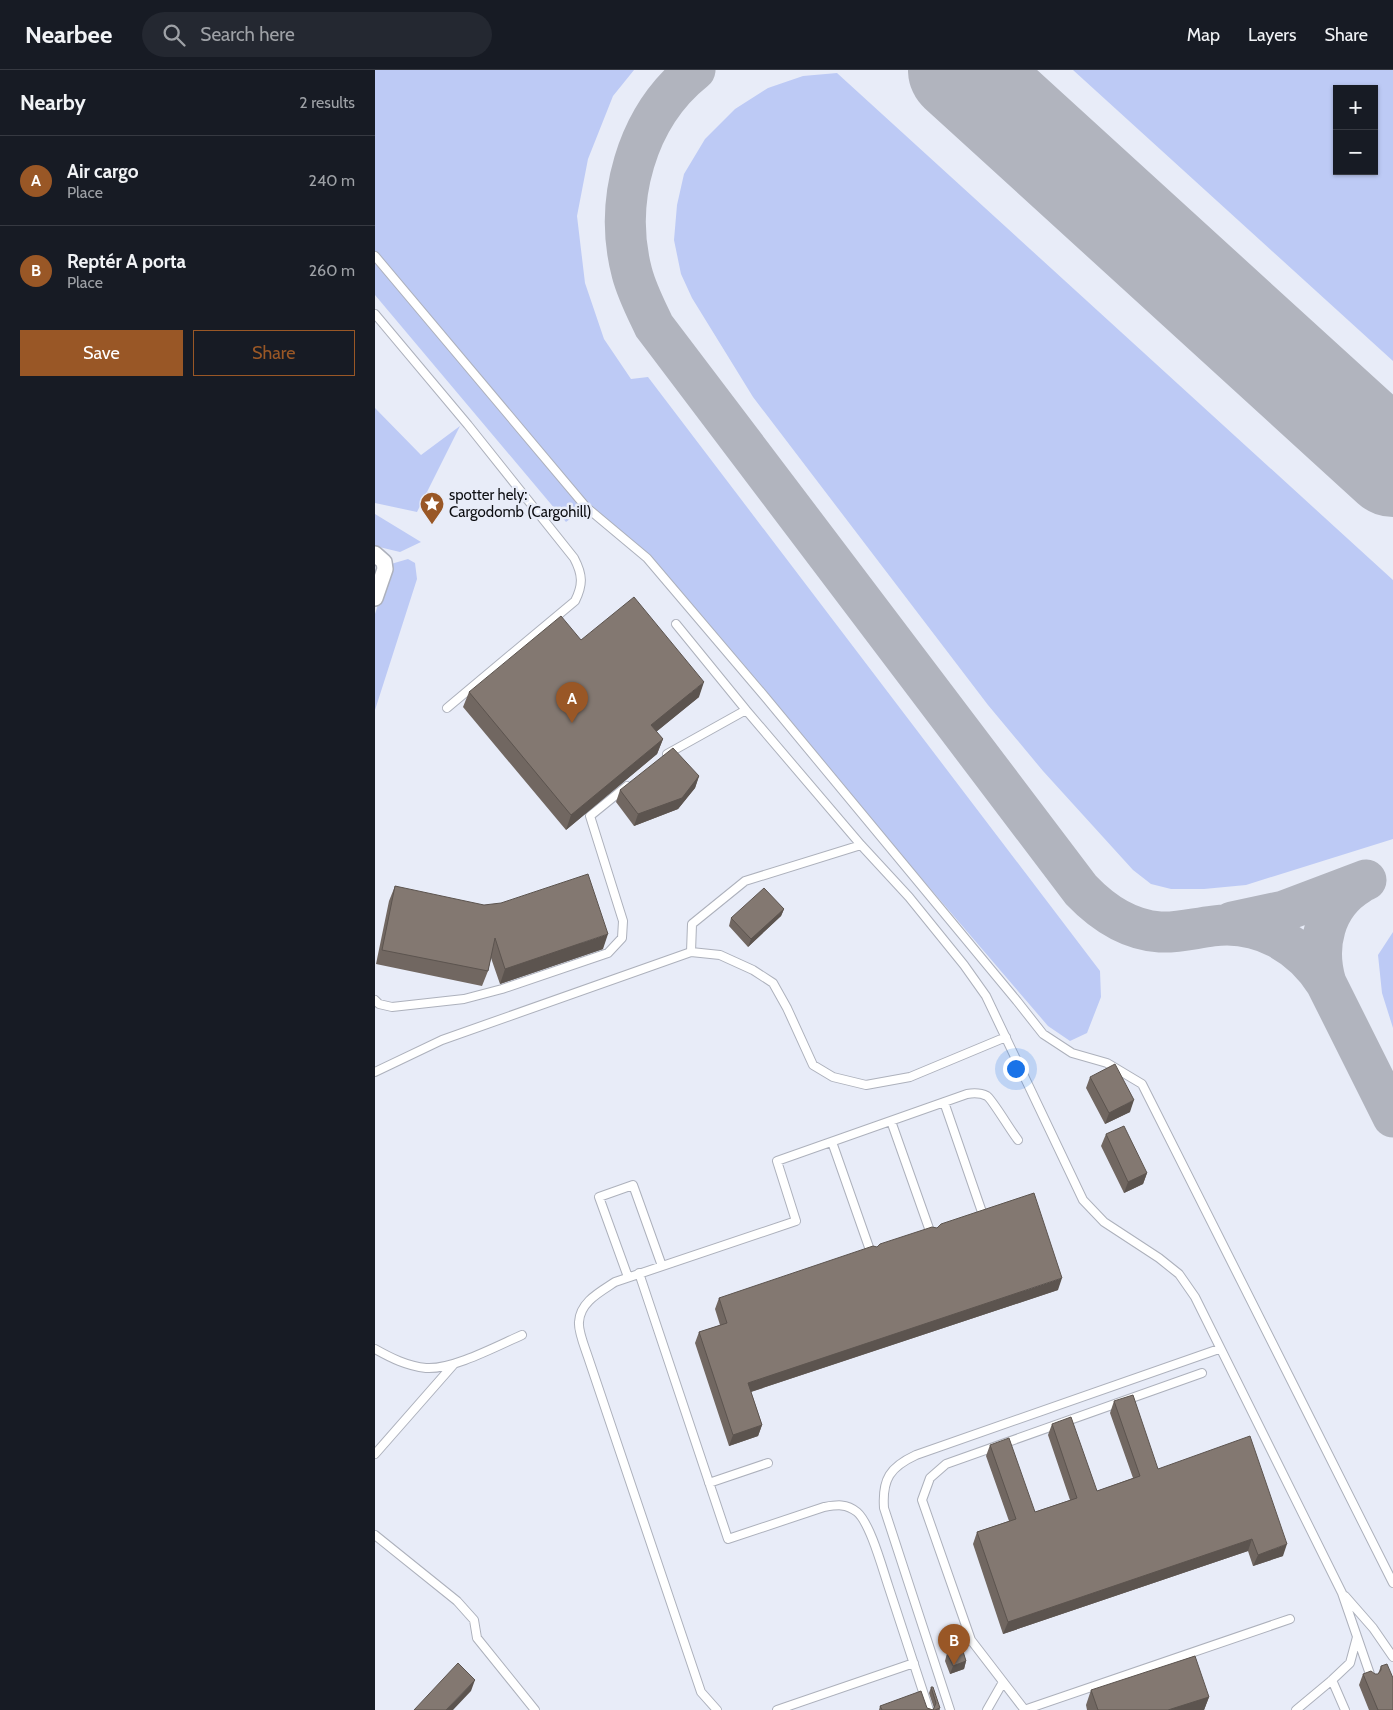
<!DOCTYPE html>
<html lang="en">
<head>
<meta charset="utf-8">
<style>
	:root { --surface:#171b24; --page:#242831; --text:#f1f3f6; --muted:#9ea1a6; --line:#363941; --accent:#995726 }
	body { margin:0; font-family:Cabin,sans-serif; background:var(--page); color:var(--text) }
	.controls { position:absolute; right:15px; top:15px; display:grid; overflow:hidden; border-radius:0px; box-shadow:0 1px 4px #0004 }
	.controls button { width:45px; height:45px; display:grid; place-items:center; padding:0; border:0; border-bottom:1px solid var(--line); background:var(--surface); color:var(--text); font:25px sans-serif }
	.you { position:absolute; left:640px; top:998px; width:18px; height:18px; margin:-12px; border:4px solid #fff; border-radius:50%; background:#1a73e8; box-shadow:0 0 0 8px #1a73e833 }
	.badge { display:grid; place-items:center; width:32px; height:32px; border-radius:50%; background:var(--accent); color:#fff; font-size:16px; font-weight:700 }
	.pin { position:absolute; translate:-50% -41px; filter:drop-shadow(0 1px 2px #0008) }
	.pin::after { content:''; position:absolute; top:26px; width:18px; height:15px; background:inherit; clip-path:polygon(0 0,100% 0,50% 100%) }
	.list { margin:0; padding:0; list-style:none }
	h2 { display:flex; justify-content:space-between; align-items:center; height:65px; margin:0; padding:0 20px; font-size:21px }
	h2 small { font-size:16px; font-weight:400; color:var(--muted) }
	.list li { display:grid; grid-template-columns:32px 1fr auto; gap:15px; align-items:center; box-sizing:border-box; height:90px; padding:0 20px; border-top:1px solid var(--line) }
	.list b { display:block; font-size:19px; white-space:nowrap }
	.list p { margin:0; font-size:16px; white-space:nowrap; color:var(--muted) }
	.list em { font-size:16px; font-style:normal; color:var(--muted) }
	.actions { display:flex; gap:10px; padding:15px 20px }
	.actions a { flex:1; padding:11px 0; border:1px solid var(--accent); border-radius:0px; text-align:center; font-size:18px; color:var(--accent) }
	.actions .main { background:var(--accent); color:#fff }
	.icon { flex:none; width:28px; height:28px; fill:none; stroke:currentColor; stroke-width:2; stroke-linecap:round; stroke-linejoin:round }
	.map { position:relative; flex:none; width:1018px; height:1640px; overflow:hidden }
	header { display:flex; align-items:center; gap:30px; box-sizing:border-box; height:70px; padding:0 25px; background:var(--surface); border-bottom:1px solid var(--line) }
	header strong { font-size:24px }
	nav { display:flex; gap:28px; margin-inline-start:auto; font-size:18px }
	.search { width:350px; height:45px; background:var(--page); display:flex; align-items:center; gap:12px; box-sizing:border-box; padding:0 18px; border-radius:28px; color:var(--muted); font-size:19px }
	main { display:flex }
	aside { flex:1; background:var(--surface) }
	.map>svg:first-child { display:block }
	.green { fill:#bdcaf5; fill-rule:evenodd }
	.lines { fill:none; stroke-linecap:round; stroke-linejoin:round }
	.taxiway { stroke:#b1b4be; stroke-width:41 }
	.runway { stroke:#b1b4be; stroke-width:104 }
	.lane-casing { stroke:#adb1bc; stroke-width:10 }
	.street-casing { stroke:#adb1bc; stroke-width:18 }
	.lane { stroke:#fff; stroke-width:8 }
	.street { stroke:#fff; stroke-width:15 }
	.wall { fill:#716761 }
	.shaded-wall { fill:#5c544f }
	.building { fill:#837871; stroke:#5c544f }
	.labels { text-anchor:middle; stroke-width:5; stroke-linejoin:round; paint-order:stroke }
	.poi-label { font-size:15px; fill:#0d0e12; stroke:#e8ecf8; text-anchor:start }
</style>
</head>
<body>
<header>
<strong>Nearbee</strong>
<div class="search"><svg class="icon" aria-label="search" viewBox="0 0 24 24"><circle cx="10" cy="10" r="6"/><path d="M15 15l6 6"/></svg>Search here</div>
<nav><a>Map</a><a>Layers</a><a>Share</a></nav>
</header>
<main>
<aside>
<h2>Nearby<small>2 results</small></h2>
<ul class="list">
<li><span class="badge">A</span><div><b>Air cargo</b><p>Place</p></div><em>240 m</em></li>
<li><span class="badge">B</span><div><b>Reptér A porta</b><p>Place</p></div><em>260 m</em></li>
</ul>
<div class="actions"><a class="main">Save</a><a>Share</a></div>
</aside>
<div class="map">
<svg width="1018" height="1640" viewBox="0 0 1018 1640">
	<rect width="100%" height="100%" fill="#e8ecf8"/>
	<path class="green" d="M 0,0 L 259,0 L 238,26 L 213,89 L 202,146 L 210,213 L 229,269 L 256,309 L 273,307 L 725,901 L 726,927 L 712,963 L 695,971 L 673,956 L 272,488 L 211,437 L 191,452 L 0,225 Z
		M 698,0 L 1018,0 L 1018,291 ZM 962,19 L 999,19 L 999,101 L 962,101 Z
		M 462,3 L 1018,510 L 1018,769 L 871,815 L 829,819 L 796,819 L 776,814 L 758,800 L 668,701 L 613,635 L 378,327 L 317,228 L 306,204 L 299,170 L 302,135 L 309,104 L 330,69 L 360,39 L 393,18 L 428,6 Z
		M 0,338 L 46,385 L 85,356 L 42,442 L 0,433 Z
		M 0,444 L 46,472 L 25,482 L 0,476 Z
		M 33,489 L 40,493 L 42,509 L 0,640 L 0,544 L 16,494 Z
		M 1018,862 L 1018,958 L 1007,923 L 1003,885 Z"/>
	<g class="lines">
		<path class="taxiway" d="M 320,0 C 261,47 238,131 257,203 C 262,222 271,239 279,256 L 706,820 C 728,843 753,860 785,862 C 804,863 820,858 838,856 C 885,850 927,875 951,913 L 1018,1047
			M 584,0 L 587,2
			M 857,852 L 909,841 L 991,810
			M 951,913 C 940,877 949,835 984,814"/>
		<path class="runway" d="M 585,0 L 1018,395"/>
		<defs>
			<path id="lane" d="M 0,186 L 211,437 L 272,488 L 391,628 L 642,931 L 668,964 L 697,983 L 732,993 L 767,1014 L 1018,1513
				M 0,244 L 93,355 L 199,488 C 208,505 208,515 200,531 L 72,638
				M 301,554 L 371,640 L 486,775 L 534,827 L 589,895 L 611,926 L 708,1130 L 729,1152 L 784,1188 L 804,1204 L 820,1227 L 967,1523 L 997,1610
				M 292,684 L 371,640
				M 316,882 L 317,854 L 370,811 L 486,775
				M 0,930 L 4,934 L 17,937 L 89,929 L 127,919 L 233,883 L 247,868 L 248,851 L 215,746 L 252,716
				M 0,1002 L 67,970 L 316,882 L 345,885 L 378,900 L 398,913 L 412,938 L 438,995 L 458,1007 L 491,1015 L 535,1007 L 631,967
				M 569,1032 L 608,1145
				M 516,1051 L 556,1164
				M 457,1072 L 496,1183
				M 264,1203 L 353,1469 L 449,1437 C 461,1435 471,1433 482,1442 C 495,1453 507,1497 513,1515 C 527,1557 540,1598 554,1640
				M 253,1207 L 224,1127 L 258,1115 L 287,1196
				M 0,1279 C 16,1288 32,1296 51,1298 C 77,1300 122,1276 147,1265
				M 0,1384 L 79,1294
				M 334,1413 L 393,1393
				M 0,1465 L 82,1531 L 99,1550 L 102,1568 L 160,1640
				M 970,1526 L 998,1558 L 1018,1587
				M 957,1610 L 970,1640
				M 649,1639 L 596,1570 L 547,1430 L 555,1408 L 571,1394 L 827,1303
				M 342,1640 L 326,1622 L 213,1287 C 210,1278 203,1261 204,1252 C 205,1232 225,1222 240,1212 L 421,1151 L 402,1091 L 592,1024 C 598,1023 606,1023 612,1026 C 617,1029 637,1063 643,1070
				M 402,1640 L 539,1593
				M 575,1640 L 509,1438 C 507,1409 515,1397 541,1385 L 844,1279
				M 612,1640 L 628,1612
				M 649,1640 L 915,1549
				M 921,1640 L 957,1610 L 975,1593 L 982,1567"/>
			<path id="street" d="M 0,484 L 9,492 L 10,499 L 0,528"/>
		</defs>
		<use href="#lane" class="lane-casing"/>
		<use href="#street" class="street-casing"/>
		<use href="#lane" class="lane"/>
		<use href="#street" class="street"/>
	</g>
	<path class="wall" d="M 206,570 L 324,627 L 281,662 L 288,669 L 282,684 L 191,760 L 88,637 L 94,622 Z
		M 324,706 L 320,718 L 303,739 L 259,756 L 241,732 L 245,720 Z
		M 20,816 L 228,879 L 125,914 L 116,888 L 113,901 L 107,916 L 1,894 L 14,831 Z
		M 409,839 L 406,846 L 373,877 L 354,856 L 356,848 Z
		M 715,1007 L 755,1042 L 730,1054 L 711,1018 Z
		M 731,1064 L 772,1103 L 768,1114 L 749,1123 L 726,1076 Z
		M 683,1220 L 376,1322 L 387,1355 L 383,1366 L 354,1376 L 320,1273 L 324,1262 L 345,1255 L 340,1239 L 344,1228 Z
		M 739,1331 L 783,1399 L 908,1486 L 878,1496 L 873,1481 L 628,1564 L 598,1474 L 602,1462 L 634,1451 L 611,1386 L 615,1375 L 660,1442 L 695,1430 L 673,1365 L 677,1354 L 722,1421 L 758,1408 L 735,1343 Z
		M 572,1583 L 591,1591 L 589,1599 L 575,1604 L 570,1591 Z
		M 1006,1596 L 1018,1640 L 994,1640 L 984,1615 L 988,1604 L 1003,1604 Z
		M 556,1617 L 565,1640 L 504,1640 L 505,1636 L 552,1638 L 558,1640 L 559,1638 L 554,1623 Z
		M 716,1620 L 834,1627 L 829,1640 L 712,1640 L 711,1635 Z"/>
	<path class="shaded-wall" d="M 329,612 L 324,627 L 271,670 L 276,655 Z
		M 288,669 L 282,684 L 191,760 L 196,745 Z
		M 324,706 L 320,718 L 303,739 L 259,756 L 263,744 Z
		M 409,839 L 406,846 L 373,877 L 376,869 Z
		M 233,864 L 228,879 L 125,914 L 130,899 Z
		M 759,1030 L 755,1042 L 730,1054 L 734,1043 Z
		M 772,1103 L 768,1114 L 749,1123 L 753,1112 Z
		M 687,1208 L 683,1220 L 369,1324 L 373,1313 Z
		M 387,1355 L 383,1366 L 354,1376 L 358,1365 Z
		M 877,1469 L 873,1481 L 628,1564 L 633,1552 Z
		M 912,1474 L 908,1486 L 878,1496 L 883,1485 Z
		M 591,1591 L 589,1599 L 575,1604 L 578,1596 Z
		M 100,1610 L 96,1621 L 78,1640 L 71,1640 Z
		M 834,1627 L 829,1640 L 793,1640 Z"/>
	<path class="building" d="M 259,527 L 329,612 L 276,655 L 288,669 L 196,745 L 94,622 L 186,546 L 206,570 Z
		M 298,678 L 324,706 L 307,728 L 263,744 L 245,720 Z
		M 213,804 L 233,864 L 130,899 L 120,868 L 113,901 L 7,880 L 20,816 L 109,835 L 126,833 Z
		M 389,818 L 409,839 L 376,869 L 356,848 Z
		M 740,994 L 759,1030 L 734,1043 L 715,1007 Z
		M 749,1056 L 772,1103 L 753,1112 L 731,1064 Z
		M 659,1123 L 687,1208 L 373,1313 L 387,1355 L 358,1365 L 324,1262 L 352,1253 L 344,1228 L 498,1176 L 502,1177 L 505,1174 L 557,1157 L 562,1158 L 566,1154 Z
		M 758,1325 L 783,1399 L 875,1366 L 912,1474 L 883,1485 L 877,1469 L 633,1552 L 602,1462 L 641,1449 L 615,1375 L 634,1368 L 660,1442 L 702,1428 L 677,1354 L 696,1347 L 722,1421 L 765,1406 L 739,1331 Z
		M 587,1578 L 591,1591 L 578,1596 L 572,1583 Z
		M 820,1586 L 834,1627 L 793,1640 L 723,1640 L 716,1620 Z
		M 83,1593 L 100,1610 L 71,1640 L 39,1640 Z
		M 1012,1594 L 1018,1608 L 1018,1640 L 1003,1640 L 988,1604 L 996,1601 L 1000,1604 L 1003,1604 L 1006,1600 L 1006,1596 Z
		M 556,1617 L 558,1617 L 565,1638 L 560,1640 L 507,1640 L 505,1636 L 546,1621 L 552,1638 L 558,1640 L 561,1633 Z"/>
	<defs>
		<symbol id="sight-pin" viewBox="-11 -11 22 30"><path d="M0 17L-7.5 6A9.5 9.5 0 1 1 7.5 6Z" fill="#995726" stroke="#e8ecf8"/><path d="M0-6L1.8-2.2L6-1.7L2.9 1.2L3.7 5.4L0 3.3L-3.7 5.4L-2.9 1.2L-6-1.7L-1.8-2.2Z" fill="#fff"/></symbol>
	</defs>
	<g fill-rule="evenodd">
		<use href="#sight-pin" x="43" y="420" width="28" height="38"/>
	</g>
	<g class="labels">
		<g class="poi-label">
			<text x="74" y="430">spotter hely:<tspan x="74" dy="17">Cargodomb (Cargohill)</tspan></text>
		</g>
	</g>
</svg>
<div class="controls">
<button>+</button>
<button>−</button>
</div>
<div class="you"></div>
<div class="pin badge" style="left:197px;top:653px">A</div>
<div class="pin badge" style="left:579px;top:1595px">B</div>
</div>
</main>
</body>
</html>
